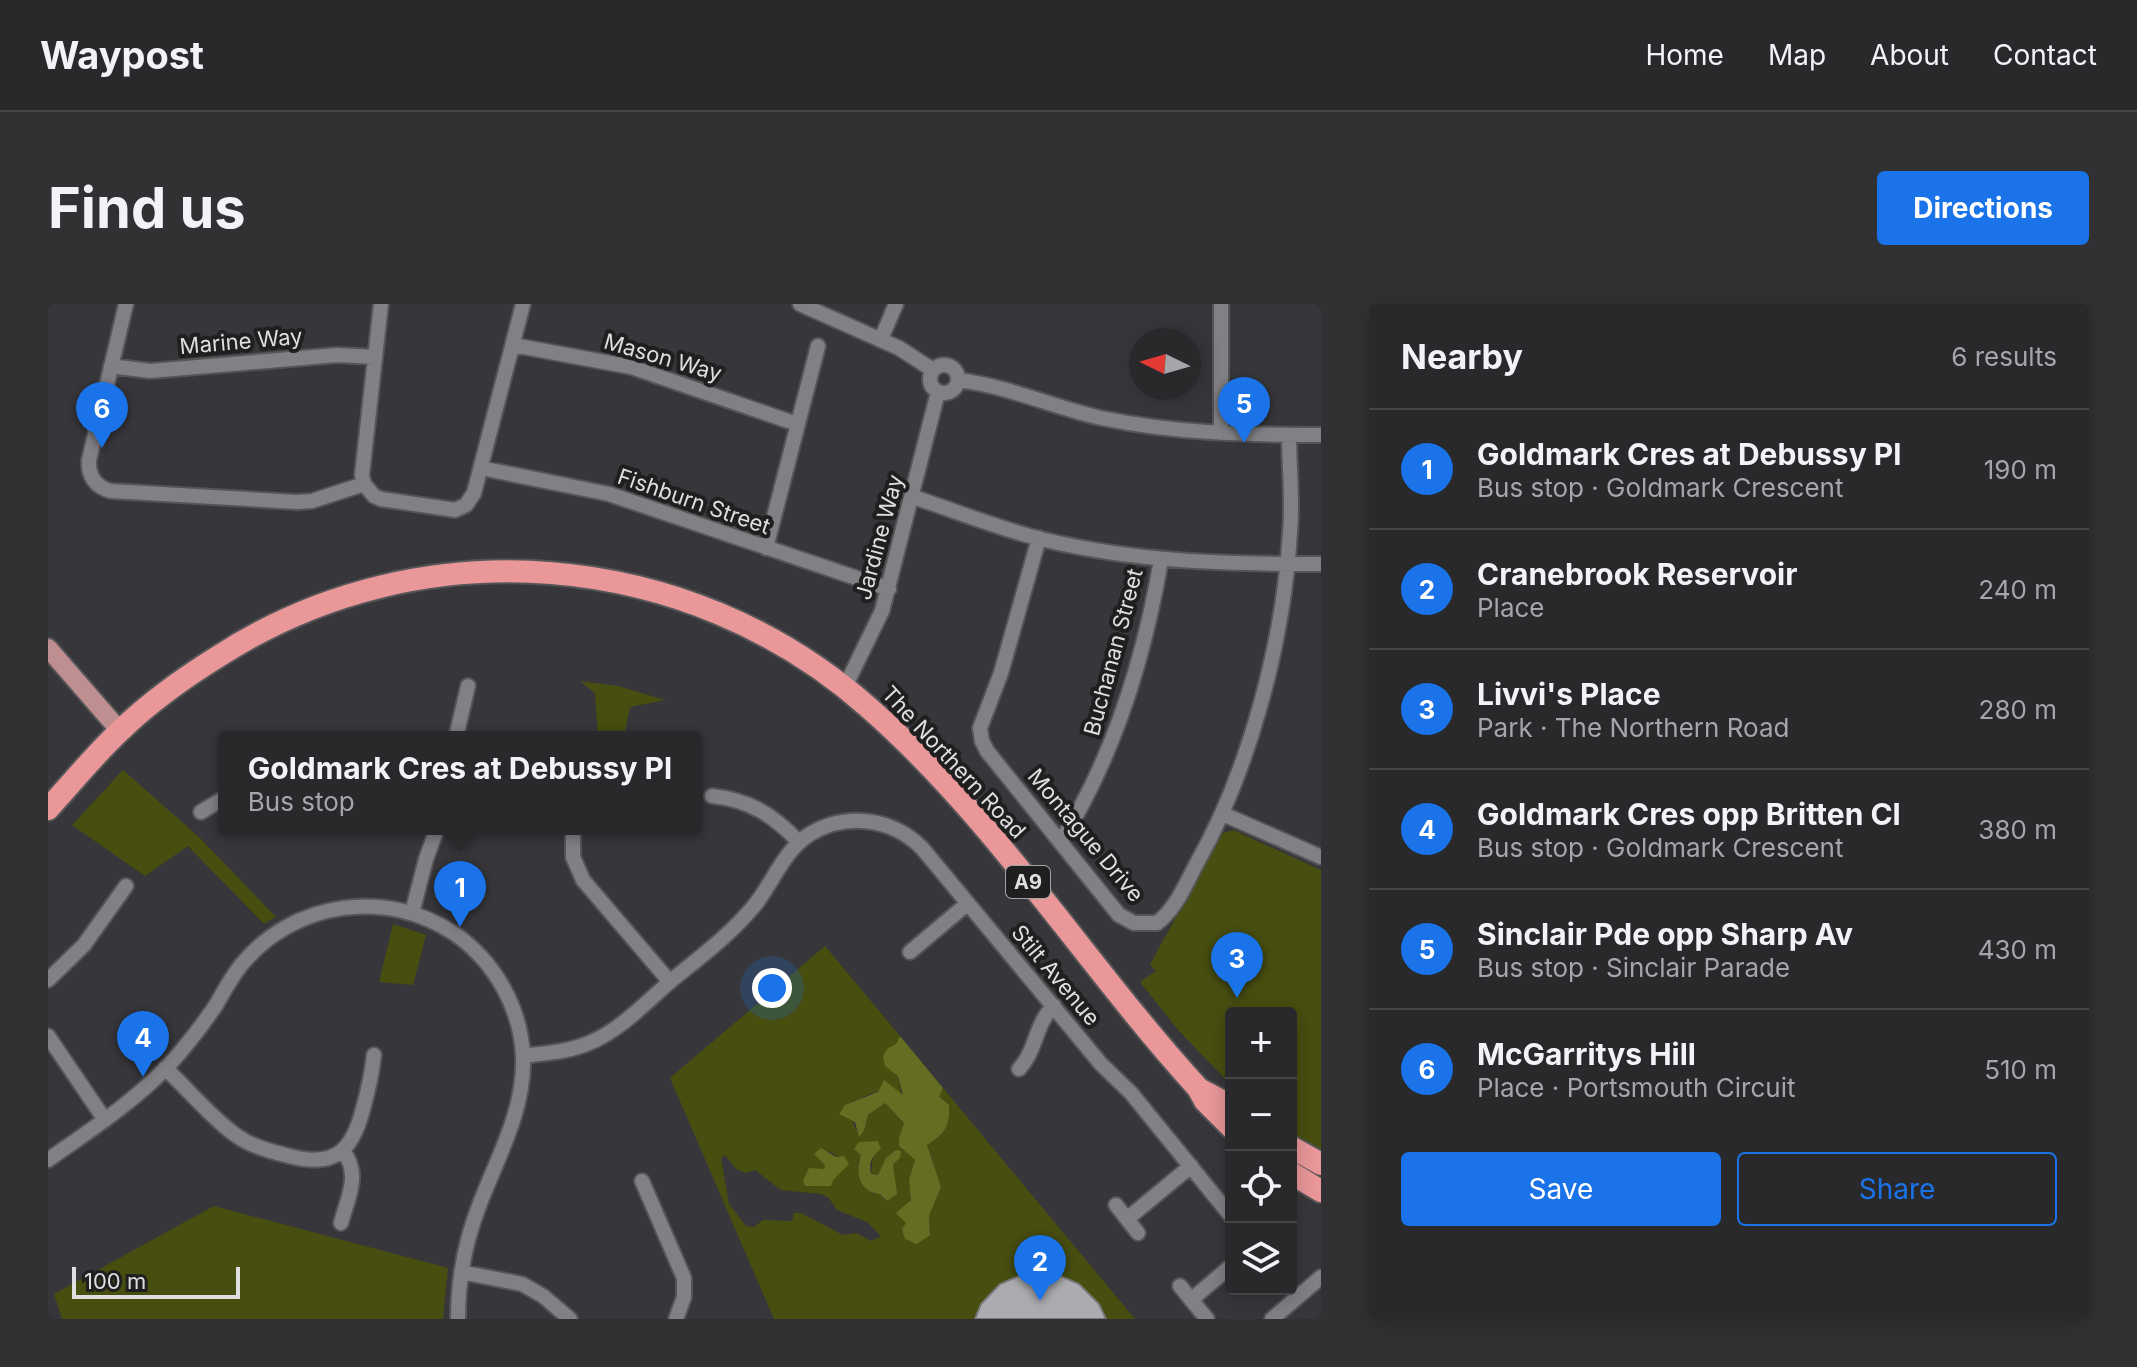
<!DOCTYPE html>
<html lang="en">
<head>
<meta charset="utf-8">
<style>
	:root { --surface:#29292c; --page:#313134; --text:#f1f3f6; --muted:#a5a6a9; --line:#454548; --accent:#1a73e8 }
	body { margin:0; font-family:Inter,sans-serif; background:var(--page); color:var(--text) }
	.controls { position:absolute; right:24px; bottom:24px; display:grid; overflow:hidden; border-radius:8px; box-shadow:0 4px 20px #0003 }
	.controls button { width:72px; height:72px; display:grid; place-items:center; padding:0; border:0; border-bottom:2px solid var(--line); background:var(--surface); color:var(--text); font:40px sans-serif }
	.compass { position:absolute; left:1081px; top:24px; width:72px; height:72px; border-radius:50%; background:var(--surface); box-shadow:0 4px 20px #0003; rotate:275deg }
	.scale { position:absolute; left:24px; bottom:20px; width:168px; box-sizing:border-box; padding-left:8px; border:4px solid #dfdfe1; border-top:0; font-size:22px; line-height:28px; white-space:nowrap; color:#dfdfe1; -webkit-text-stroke:6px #1f1f20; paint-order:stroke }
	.you { position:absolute; left:724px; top:684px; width:28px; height:28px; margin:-20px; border:6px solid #fff; border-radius:50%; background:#1a73e8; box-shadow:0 0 0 12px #1a73e833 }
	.badge { display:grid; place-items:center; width:52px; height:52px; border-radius:50%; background:var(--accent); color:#fff; font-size:26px; font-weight:700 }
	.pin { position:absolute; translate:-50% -66px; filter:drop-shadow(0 2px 4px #0008) }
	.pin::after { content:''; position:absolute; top:42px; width:28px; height:24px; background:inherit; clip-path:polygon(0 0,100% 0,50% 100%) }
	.popup { position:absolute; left:170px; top:427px; width:484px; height:104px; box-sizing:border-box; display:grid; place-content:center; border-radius:8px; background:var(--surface); filter:drop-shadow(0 2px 6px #0005); font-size:26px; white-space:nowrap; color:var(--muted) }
	.popup b { font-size:30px; color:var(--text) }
	.popup::after { content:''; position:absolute; left:50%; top:100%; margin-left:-16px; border:16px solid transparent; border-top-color:var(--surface) }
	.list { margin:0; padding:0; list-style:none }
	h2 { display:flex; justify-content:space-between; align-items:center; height:104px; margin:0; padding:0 32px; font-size:34px }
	h2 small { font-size:26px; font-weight:400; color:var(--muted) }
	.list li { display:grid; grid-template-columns:52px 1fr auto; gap:24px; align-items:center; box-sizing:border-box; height:120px; padding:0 32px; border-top:2px solid var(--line) }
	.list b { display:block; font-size:30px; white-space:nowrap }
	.list p { margin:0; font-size:26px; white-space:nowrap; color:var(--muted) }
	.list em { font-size:26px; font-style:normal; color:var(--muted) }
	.actions { display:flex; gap:16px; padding:24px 32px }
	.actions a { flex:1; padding:18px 0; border:2px solid var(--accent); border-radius:8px; text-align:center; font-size:28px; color:var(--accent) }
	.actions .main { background:var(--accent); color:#fff }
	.icon { flex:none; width:44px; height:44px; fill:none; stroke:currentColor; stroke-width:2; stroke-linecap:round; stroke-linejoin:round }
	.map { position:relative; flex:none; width:1273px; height:1015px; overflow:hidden; border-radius:8px }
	header { display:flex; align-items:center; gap:48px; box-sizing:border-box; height:112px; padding:0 40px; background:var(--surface); border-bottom:2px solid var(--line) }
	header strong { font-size:38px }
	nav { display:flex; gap:44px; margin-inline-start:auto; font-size:28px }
	.intro { display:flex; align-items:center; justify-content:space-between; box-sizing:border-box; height:192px; padding:0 48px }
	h1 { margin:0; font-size:56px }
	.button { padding:20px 36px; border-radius:8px; background:var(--accent); color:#fff; font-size:28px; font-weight:700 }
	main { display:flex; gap:48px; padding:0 48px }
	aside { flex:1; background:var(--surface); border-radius:8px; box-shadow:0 4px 20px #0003 }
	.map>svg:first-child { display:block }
	.green { fill:#474e10; fill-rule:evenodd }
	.forest { fill:#656d22 }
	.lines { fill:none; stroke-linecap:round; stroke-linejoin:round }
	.minor-casing { stroke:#555557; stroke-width:18 }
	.major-casing { stroke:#555557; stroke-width:22 }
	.highway-casing { stroke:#555557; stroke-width:26 }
	.minor { stroke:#818185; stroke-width:14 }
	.major { stroke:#bf8e91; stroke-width:18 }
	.highway { stroke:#e99799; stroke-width:22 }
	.wall { fill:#949497 }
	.building { fill:#acacb0; stroke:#78787b; stroke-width:2 }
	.labels { text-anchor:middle; stroke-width:8; stroke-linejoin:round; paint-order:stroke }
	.shield { fill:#1f1f20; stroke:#a5a5a7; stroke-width:2 }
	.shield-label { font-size:20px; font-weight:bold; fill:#dfdfe1 }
	.street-label { font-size:22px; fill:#dfdfe1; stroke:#1f1f20 }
</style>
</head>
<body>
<header>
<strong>Waypost</strong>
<nav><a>Home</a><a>Map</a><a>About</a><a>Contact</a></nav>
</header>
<div class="intro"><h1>Find us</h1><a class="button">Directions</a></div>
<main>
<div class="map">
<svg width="1273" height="1015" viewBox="0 0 1273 1015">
	<rect width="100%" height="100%" fill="#37373b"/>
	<path class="green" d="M 532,377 L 570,382 L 617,396 L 582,403 L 576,433 L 550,433 L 547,389 Z
		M 75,466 L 152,534 L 228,613 L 216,620 L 140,542 L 97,572 L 24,521 Z
		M 1185,526 L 1273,566 L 1273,847 L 1243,828 L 1243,709 L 1183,709 L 1183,781 L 1131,727 L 1092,678 L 1108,667 L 1102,660 L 1175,529 Z
		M 345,620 L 378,631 L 365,681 L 331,678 Z
		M 777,642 L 852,732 L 843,765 L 850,772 L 854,792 L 843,784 L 822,790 L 798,801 L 808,826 L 816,827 L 820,811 L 837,799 L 856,819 L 851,834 L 851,842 L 867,856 L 861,876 L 863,895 L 857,903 L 882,931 L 881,912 L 893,883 L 879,840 L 889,835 L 893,797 L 891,793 L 895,784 L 1087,1015 L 726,1015 L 622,774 ZM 781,847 L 801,860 L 776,882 L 769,880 L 763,883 L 764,864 L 769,867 L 776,866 ZM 677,851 L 688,865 L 698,869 L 707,866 L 733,886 L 773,890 L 781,894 L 789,906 L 819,918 L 833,932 L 823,937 L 808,929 L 795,931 L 753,909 L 746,909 L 744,917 L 715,916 L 706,923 L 698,922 L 681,900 L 673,854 ZM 813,851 L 825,852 L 823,869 L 830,872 L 838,854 L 845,859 L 848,890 L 838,897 L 832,890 L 823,889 L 810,860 Z
		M 166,902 L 400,964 L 395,1015 L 14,1015 L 6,990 Z"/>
	<path class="forest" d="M 852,732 L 895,784 L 891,793 L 901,801 C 902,822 897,830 879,841 L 893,883 L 881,912 L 882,931 L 869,940 L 857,935 L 854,925 L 858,919 L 848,909 L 863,896 L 861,876 L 867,856 L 851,842 L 851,834 L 856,819 L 837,799 L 820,811 L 816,827 L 811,833 L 807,818 L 791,810 L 797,801 L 830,788 L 836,776 L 855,791 L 850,772 L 837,762 L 835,752 L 840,744 L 848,740 Z
		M 830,837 L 833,845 C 824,852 820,858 823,870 L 830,871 L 838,854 L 848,846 L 853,847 L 852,854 L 845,860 L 849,890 L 839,897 L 832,890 C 811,888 807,869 813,851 L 806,845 L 811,838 Z
		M 773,844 L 788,853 L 796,852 L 801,860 L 785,876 L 783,882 L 757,882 L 755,877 L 761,864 L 776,865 L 777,861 L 766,850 Z"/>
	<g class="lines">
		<defs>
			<path id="minor" d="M 78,0 L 41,156 C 40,172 47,183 63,187 L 249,198 L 264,197 L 316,180 L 326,192 L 333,195 L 407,206 L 418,201 L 426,189 L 475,0
				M 752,0 L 851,44 L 885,66
				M 1173,0 L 1173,129
				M 833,35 L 848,0
				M 465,41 L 583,63 L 749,120
				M882 75a14 14 0 1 1 28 0a14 14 0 1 1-28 0Z
				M 63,62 L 102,67 L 289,51 L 327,53
				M 910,76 C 959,82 1005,103 1053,114 C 1125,129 1199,131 1273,131
				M 433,164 L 561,190 L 841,285
				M 316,180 L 314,171 L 333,0
				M 865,193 C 908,207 949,224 993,235 C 1087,258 1177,260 1273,260
				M 991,234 L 953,369 L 932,424 L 934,437 L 939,447 L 1071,611 L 1086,619 L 1109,619 C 1128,605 1138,579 1149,559 C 1202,465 1236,335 1242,228 C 1245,196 1241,163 1241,131
				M 718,244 L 770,42
				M 797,383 L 834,307 L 890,88
				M 408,433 L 420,382
				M 664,492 C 702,496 725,511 751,538
				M 153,508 L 176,494
				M 1175,510 L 1273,553
				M 525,525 L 525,553 L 535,576 L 622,678
				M 1013,537 C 1067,451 1096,355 1113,256
				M 364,609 L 378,555 L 389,525
				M 862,648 L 919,600
				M 0,676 L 36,641 L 78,582
				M 0,732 L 57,816
				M 475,752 C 497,749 520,748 541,739 C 573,726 598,698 624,676 C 652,653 682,631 706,602 C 725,579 735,547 762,530 C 798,508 844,514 874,544 L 1053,760 L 1083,789 L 1183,912
				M 117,764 C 141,786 163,814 189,832 C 205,843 222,847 241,852 C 286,864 304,848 315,805 C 320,787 324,769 326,751
				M 971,765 C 989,746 987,719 1006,702
				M 0,856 C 41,827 84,799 119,763 C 137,744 153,723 168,701 C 176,687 184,672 194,660 C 246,597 339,584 407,630 C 447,658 473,704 475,753 C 477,806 449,854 431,902 C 417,938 410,977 410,1015
				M 594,877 L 636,974 L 636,993 L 628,1015
				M 1068,901 L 1090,929
				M 1079,915 L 1143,862
				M 293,919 C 300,893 313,870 295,847
				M 413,968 L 474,980 L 495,992 L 522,1015
				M 1132,982 L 1159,1015
				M 1143,996 L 1183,962
				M 1224,1015 L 1273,973"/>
			<path id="major" d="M 0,344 L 72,427"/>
			<path id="highway" d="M 0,505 C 24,479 47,450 73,426 C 102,398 137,373 171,352 C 373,222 640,244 820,403 C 947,514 1037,660 1150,784 L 1157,797 L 1183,823
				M 1151,785 L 1183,802
				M 1243,843 L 1273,860
				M 1243,869 L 1273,887"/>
		</defs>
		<use href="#minor" class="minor-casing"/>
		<use href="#major" class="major-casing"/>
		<use href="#highway" class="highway-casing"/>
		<use href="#minor" class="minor"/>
		<use href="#major" class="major"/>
		<use href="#highway" class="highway"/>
	</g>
	<path class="wall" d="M 988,948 L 988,960 L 974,961 L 973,949 Z"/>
	<path class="building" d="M 988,948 L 988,957 L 974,958 L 973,949 Z
		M 978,969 L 1006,969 L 1031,980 L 1051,1000 L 1058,1015 L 927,1015 L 933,1000 L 952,980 Z"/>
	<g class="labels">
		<rect class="shield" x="958" y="562" width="44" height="32" rx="6"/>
		<g class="shield-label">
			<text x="980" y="585">A9</text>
		</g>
		<g class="street-label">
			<text transform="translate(193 37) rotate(-5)" y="8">Marine Way</text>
			<text transform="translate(615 53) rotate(16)" y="8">Mason Way</text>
			<text transform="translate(646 197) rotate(19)" y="8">Fishburn Street</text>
			<text transform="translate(831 233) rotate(-75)" y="8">Jardine Way</text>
			<text transform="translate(1065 348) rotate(-75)" y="8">Buchanan Street</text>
			<text transform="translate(906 458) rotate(47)" y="8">The Northern Road</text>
			<text transform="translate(1038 531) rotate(50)" y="8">Montague Drive</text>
			<text transform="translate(1008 671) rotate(50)" y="8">Stilt Avenue</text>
		</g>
	</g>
</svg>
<div class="controls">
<button>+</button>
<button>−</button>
<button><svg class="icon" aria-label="locate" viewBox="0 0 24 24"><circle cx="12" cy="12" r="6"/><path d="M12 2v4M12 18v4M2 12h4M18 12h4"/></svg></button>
<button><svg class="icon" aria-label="layers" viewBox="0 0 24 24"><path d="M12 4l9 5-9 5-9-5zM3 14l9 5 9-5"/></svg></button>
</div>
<svg class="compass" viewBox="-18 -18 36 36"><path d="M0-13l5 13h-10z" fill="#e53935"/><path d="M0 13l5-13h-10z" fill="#a5a6a9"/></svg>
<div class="scale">100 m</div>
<div class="you"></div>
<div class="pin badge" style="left:412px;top:623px">1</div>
<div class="popup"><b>Goldmark Cres at Debussy Pl</b>Bus stop</div>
<div class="pin badge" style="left:992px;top:997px">2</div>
<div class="pin badge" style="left:1189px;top:694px">3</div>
<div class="pin badge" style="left:95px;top:773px">4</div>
<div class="pin badge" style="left:1196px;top:139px">5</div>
<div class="pin badge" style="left:54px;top:144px">6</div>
</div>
<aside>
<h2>Nearby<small>6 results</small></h2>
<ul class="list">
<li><span class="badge">1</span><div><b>Goldmark Cres at Debussy Pl</b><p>Bus stop · Goldmark Crescent</p></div><em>190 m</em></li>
<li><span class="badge">2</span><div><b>Cranebrook Reservoir</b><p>Place</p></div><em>240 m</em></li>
<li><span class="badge">3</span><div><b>Livvi's Place</b><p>Park · The Northern Road</p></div><em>280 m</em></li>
<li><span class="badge">4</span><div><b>Goldmark Cres opp Britten Cl</b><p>Bus stop · Goldmark Crescent</p></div><em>380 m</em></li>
<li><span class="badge">5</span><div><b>Sinclair Pde opp Sharp Av</b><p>Bus stop · Sinclair Parade</p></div><em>430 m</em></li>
<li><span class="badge">6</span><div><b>McGarritys Hill</b><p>Place · Portsmouth Circuit</p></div><em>510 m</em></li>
</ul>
<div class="actions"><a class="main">Save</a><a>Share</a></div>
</aside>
</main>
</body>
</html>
